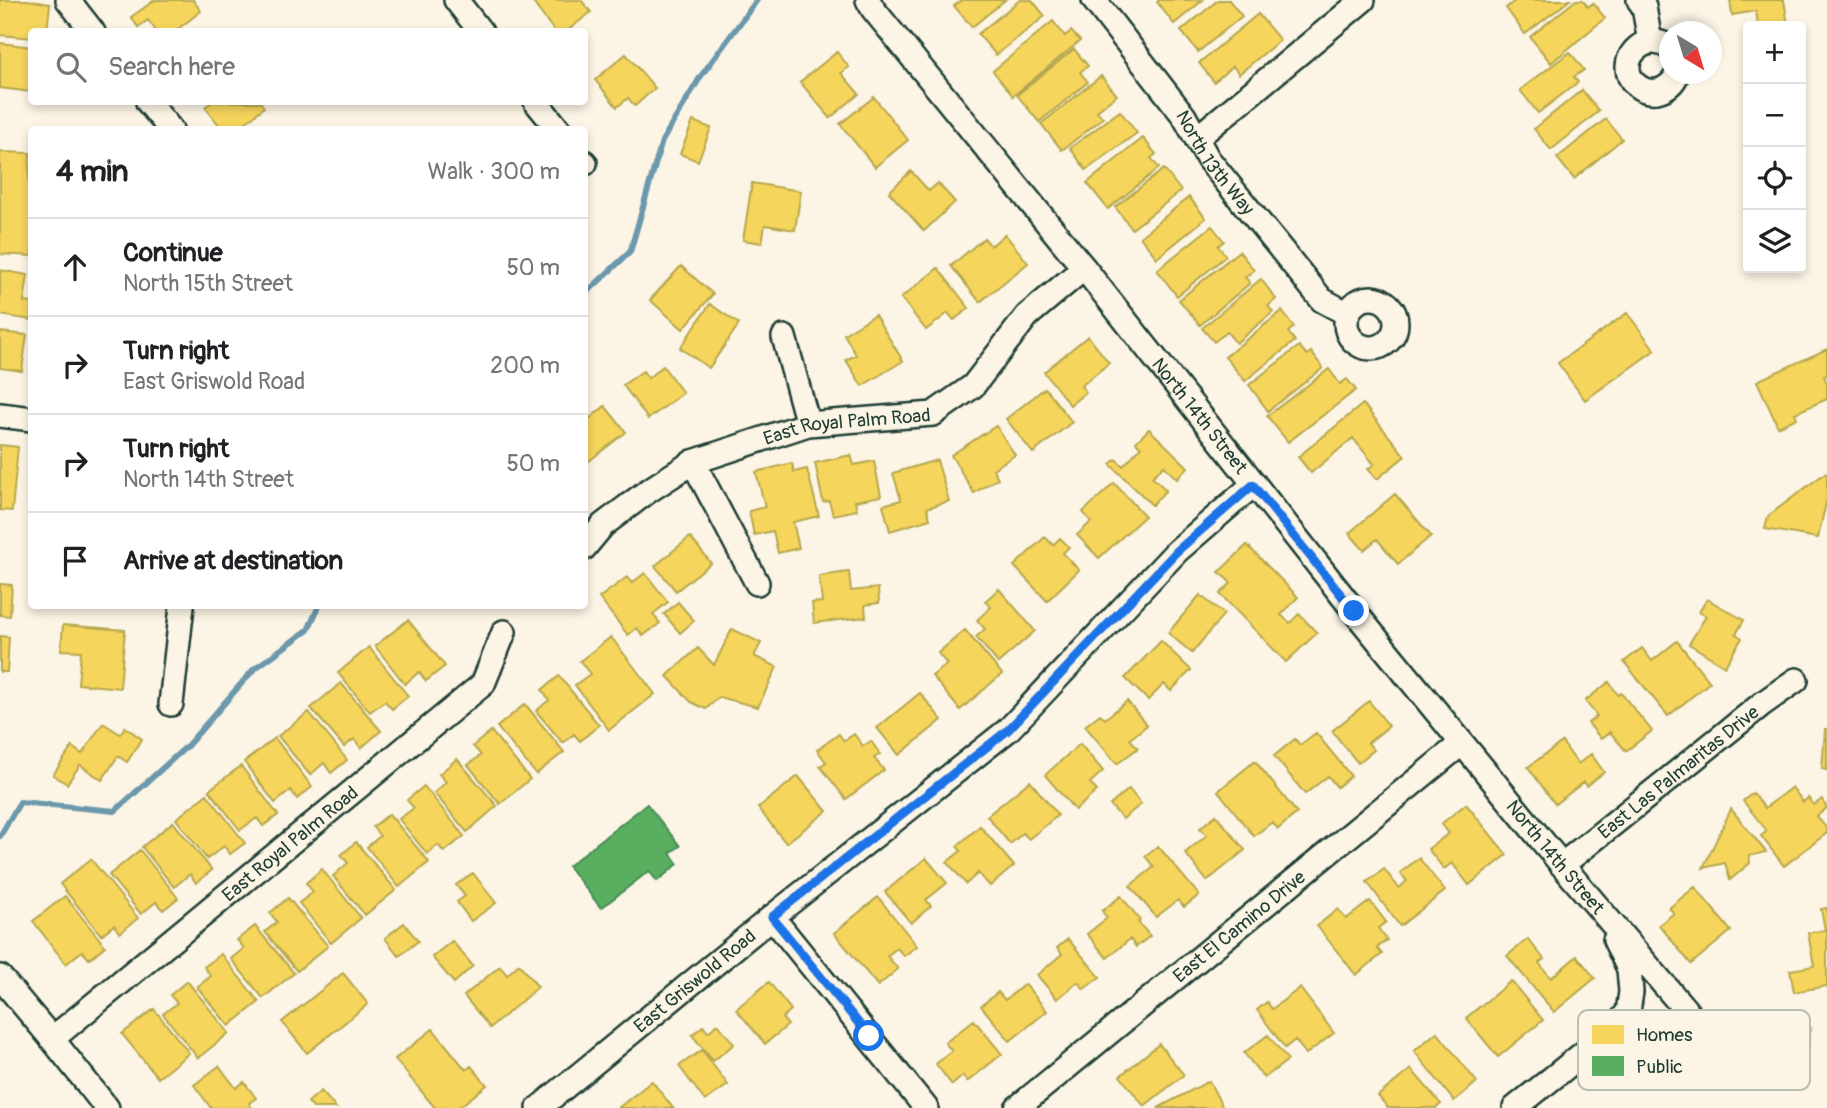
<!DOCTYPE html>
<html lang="en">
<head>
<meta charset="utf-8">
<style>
	:root { --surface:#fff; --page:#f6f6f6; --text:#202124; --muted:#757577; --line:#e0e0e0 }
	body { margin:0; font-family:Pangolin,sans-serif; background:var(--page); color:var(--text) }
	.controls { position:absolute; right:21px; top:21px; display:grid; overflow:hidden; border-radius:7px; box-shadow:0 4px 10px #0003 }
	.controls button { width:63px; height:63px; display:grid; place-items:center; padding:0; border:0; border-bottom:2px solid var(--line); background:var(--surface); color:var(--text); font:35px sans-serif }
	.compass { position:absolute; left:1659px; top:21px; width:63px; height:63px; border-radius:50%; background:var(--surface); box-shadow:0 4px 10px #0003; rotate:142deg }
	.stop { position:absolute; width:21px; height:21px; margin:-16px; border:5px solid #1a73e8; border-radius:50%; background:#fff }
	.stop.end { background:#1a73e8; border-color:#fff; box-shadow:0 2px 7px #0008 }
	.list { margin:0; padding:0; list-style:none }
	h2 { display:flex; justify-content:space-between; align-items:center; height:91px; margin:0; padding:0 28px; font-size:30px }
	h2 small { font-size:23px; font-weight:400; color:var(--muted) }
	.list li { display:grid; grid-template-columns:46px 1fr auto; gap:21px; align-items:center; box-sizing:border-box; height:98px; padding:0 28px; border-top:2px solid var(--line) }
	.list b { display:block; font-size:26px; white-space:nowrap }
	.list p { margin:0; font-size:23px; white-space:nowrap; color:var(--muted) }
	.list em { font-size:23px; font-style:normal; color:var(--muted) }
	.icon { flex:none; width:38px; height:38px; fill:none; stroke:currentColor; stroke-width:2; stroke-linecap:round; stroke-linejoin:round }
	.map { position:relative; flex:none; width:1827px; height:1108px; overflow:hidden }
	.search { position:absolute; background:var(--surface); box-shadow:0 4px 10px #0003; left:28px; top:28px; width:560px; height:77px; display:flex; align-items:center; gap:18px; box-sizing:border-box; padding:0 24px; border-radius:7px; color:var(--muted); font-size:26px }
	.panel { position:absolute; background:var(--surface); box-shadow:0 4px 10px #0003; left:28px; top:126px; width:560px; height:483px; border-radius:7px }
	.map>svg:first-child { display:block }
	.homes { fill:#f6d55c; stroke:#b6a750; stroke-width:2 }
	.public { fill:#5aae61; stroke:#488c54; stroke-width:2 }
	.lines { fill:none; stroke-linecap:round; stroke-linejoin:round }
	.stream { stroke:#6c98ad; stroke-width:6 }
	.minor-casing { stroke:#1f3d34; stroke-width:28 }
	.minor { stroke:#fcf5e5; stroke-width:23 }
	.route { stroke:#1a73e8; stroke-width:9 }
	.labels { text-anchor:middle; stroke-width:7; stroke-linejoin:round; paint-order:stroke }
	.street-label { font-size:19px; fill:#1f3d34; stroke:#fcf5e5 }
	.key { fill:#fcf5e5; stroke:#babeb0; stroke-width:2 }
	.key-label { font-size:19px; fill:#1f3d34 }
</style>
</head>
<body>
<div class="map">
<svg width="1827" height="1108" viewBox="0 0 1827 1108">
	<rect width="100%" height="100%" fill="#fcf5e5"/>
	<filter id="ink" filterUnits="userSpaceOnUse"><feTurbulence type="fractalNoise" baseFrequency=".0143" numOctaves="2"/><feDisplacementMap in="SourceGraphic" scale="14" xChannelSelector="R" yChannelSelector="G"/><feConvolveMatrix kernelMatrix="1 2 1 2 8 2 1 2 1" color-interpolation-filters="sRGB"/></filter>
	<g filter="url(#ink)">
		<path class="homes" d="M 0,0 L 28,0 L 50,4 L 47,32 L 32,32 L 32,38 L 0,35 Z
			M 155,0 L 193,0 L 201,11 L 174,32 L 157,32 L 148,20 L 138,27 L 131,17 Z
			M 531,0 L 581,0 L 591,12 L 566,32 L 555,32 Z
			M 962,0 L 1005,0 L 972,27 L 954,6 Z
			M 1020,0 L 1032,0 L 1045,16 L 996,55 L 978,34 Z
			M 1160,0 L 1203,0 L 1174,24 L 1157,2 Z
			M 1218,0 L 1229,0 L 1242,16 L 1198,52 L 1181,31 Z
			M 1516,0 L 1570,0 L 1525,34 L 1506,8 Z
			M 1576,0 L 1583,0 L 1588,7 L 1593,3 L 1605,18 L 1551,63 L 1530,37 Z
			M 1730,0 L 1784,0 L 1788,25 L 1758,26 L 1756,11 L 1732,15 Z
			M 1258,14 L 1280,40 L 1239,74 L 1233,66 L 1214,82 L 1199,63 Z
			M 1053,21 L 1065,36 L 1071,31 L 1080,41 L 1013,96 L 993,71 Z
			M 0,43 L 32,47 L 32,92 L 0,88 Z
			M 1074,49 L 1088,66 L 1080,72 L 1088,82 L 1039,122 L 1017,95 Z
			M 837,52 L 849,67 L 841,73 L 859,94 L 830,118 L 800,82 Z
			M 1570,52 L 1584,70 L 1574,77 L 1578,82 L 1538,113 L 1520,90 Z
			M 626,54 L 655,88 L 635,106 L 628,98 L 617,107 L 595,80 Z
			M 1101,76 L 1117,95 L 1097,111 L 1103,118 L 1062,150 L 1041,124 Z
			M 1582,90 L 1599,111 L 1551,150 L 1534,129 Z
			M 874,97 L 908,140 L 875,167 L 840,124 Z
			M 212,102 L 260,102 L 264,107 L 237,130 L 223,130 L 205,107 Z
			M 1120,111 L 1137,133 L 1086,170 L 1070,148 Z
			M 1606,119 L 1622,139 L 1574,179 L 1557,158 Z
			M 693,121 L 711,128 L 698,161 L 680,154 Z
			M 1143,138 L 1156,154 L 1151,158 L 1159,168 L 1108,209 L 1087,183 Z
			M 0,152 L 30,153 L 29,181 L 32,181 L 32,256 L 0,254 Z
			M 1164,169 L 1181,191 L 1132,229 L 1115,207 Z
			M 911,171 L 929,191 L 938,183 L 955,202 L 924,231 L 889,192 Z
			M 752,183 L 801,191 L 795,230 L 765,225 L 762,243 L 743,240 Z
			M 1189,197 L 1206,218 L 1157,258 L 1140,237 Z
			M 1212,226 L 1224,241 L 1218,246 L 1226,256 L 1177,296 L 1157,270 Z
			M 1005,234 L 1028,263 L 980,302 L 951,266 L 984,238 L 991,246 Z
			M 1239,251 L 1254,270 L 1245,277 L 1250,283 L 1200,325 L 1179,300 Z
			M 681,266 L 713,294 L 683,329 L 650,300 Z
			M 938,268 L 969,308 L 954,320 L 948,313 L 926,330 L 901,298 Z
			M 0,270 L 28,275 L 24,302 L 32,303 L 32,320 L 0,315 Z
			M 1261,279 L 1276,299 L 1268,306 L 1273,312 L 1236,343 L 1227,332 L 1214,342 L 1202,328 Z
			M 710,304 L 739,324 L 709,368 L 680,348 Z
			M 1282,311 L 1294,327 L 1288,332 L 1295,341 L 1245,381 L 1225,357 Z
			M 1627,313 L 1655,350 L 1585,400 L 1558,363 Z
			M 875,315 L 903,361 L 862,386 L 846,360 L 856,355 L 844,334 Z
			M 0,332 L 27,335 L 22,371 L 0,368 Z
			M 1088,336 L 1109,363 L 1081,386 L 1086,392 L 1070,405 L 1044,372 Z
			M 1299,346 L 1307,355 L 1311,352 L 1323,368 L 1268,411 L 1249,385 Z
			M 1827,349 L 1827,375 L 1824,376 L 1827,383 L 1827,399 L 1795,413 L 1797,418 L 1778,427 L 1757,381 Z
			M 663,366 L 683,393 L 648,419 L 623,385 L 643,371 L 648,378 Z
			M 1329,369 L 1340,384 L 1347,379 L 1356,390 L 1288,442 L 1267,416 Z
			M 1045,388 L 1072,422 L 1033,453 L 1006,419 Z
			M 1363,404 L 1405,456 L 1377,479 L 1368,469 L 1374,464 L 1353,438 L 1311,473 L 1298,457 Z
			M 605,406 L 626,432 L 584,465 L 584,423 Z
			M 996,426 L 1015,455 L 993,469 L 998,478 L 974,493 L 951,455 Z
			M 1149,429 L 1188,467 L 1177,479 L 1164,466 L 1152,477 L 1166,490 L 1152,505 L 1110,464 L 1116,459 L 1123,466 L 1141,447 L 1136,442 Z
			M 0,445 L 18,447 L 12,511 L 0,510 Z
			M 851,455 L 854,465 L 874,461 L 881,496 L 855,501 L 857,510 L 833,515 L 829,501 L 823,502 L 815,463 Z
			M 937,460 L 949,501 L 927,508 L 930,519 L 890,531 L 883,505 L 901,500 L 893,473 Z
			M 792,463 L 794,472 L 807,469 L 819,516 L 793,522 L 799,548 L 778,553 L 773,531 L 754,535 L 749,511 L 765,507 L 756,472 Z
			M 1825,473 L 1827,475 L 1827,498 L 1818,538 L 1765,529 L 1768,516 Z
			M 1114,483 L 1145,516 L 1099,558 L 1077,535 L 1091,522 L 1083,512 Z
			M 1395,494 L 1431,536 L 1398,564 L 1377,539 L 1364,550 L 1349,533 Z
			M 690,537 L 711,563 L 676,591 L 655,566 Z
			M 1045,537 L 1053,545 L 1060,538 L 1069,547 L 1063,553 L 1079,570 L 1047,601 L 1014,566 Z
			M 1247,545 L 1298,597 L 1281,615 L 1290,623 L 1299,614 L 1317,633 L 1286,662 L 1220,594 L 1231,583 L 1219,572 Z
			M 849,572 L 851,591 L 878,588 L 879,603 L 865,605 L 866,617 L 814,623 L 812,603 L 822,602 L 819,576 Z
			M 645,573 L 668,602 L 653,614 L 660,623 L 643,636 L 637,628 L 628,635 L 599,598 L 627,577 L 632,583 Z
			M 0,584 L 12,585 L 10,616 L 0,615 Z
			M 999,589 L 1035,631 L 998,663 L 976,637 L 985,629 L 977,620 L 991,607 L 985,601 Z
			M 1200,595 L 1224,614 L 1192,653 L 1168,633 Z
			M 1707,599 L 1744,620 L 1736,634 L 1742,638 L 1725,666 L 1689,644 L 1706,616 L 1699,612 Z
			M 678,602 L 694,621 L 680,633 L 664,614 Z
			M 408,620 L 445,666 L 426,681 L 419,672 L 405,684 L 375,646 Z
			M 63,625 L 125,630 L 120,688 L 78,684 L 81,651 L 61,650 Z
			M 732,629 L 761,643 L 754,656 L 777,667 L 758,707 L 719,697 L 706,709 L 691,702 L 667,676 L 698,648 L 714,665 Z
			M 965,630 L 1002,674 L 960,710 L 932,676 L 947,664 L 938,653 Z
			M 0,636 L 9,637 L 7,672 L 0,672 Z
			M 611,637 L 655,694 L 609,730 L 575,685 L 590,674 L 580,661 Z
			M 1161,641 L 1191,670 L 1171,691 L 1164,684 L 1148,700 L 1125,678 Z
			M 1677,641 L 1710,682 L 1668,716 L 1624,662 L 1642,648 L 1652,661 Z
			M 369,647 L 408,696 L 392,709 L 385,701 L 370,712 L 338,673 Z
			M 559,676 L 599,725 L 580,741 L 574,734 L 563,743 L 536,711 L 549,700 L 542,690 Z
			M 1609,682 L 1618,695 L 1621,693 L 1652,731 L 1626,751 L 1610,732 L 1601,739 L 1588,723 L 1597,716 L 1585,701 Z
			M 341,683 L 381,731 L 361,748 L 354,739 L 344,747 L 311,708 Z
			M 920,693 L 942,720 L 899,755 L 877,728 Z
			M 1127,701 L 1147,725 L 1130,739 L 1138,748 L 1117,764 L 1085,726 L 1100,714 L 1105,719 Z
			M 1369,701 L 1389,726 L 1368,743 L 1374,750 L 1358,763 L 1332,731 Z
			M 525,704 L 564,752 L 536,774 L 497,727 Z
			M 309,712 L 347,760 L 331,773 L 324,763 L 310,775 L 278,736 Z
			M 103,723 L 120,734 L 125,727 L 142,739 L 127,762 L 118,756 L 102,780 L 80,765 L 67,784 L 53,775 L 72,747 L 82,754 Z
			M 1825,729 L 1827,729 L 1827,770 L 1822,769 Z
			M 491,731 L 530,779 L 500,804 L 468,765 L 481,755 L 473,746 Z
			M 1316,733 L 1351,776 L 1337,787 L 1328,776 L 1305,794 L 1274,756 L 1295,739 L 1300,745 Z
			M 839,734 L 844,741 L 854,734 L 863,746 L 871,741 L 880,754 L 874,758 L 884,770 L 846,799 L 820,766 L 826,762 L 817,750 Z
			M 275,738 L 312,787 L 297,799 L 291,790 L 275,803 L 244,762 Z
			M 1562,742 L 1578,764 L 1591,754 L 1604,772 L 1587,786 L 1584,782 L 1555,804 L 1528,767 Z
			M 1080,744 L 1103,771 L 1090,783 L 1097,791 L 1075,810 L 1045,775 Z
			M 457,759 L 497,806 L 467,832 L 434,793 L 446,782 L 439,774 Z
			M 1255,761 L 1297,813 L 1278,829 L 1272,822 L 1254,836 L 1218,791 Z
			M 241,766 L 278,815 L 263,826 L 257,818 L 240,830 L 209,790 Z
			M 798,776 L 827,811 L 786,843 L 758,808 Z
			M 1030,781 L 1058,815 L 1029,839 L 1023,833 L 1010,844 L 987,816 Z
			M 424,786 L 464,836 L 444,852 L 438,845 L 427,854 L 399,819 L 414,808 L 407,800 Z
			M 1792,787 L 1803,802 L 1808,798 L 1814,805 L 1822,799 L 1827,808 L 1817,816 L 1827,829 L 1827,833 L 1784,866 L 1761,836 L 1767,831 L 1743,801 L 1753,793 L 1765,808 Z
			M 1129,789 L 1141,804 L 1123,819 L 1110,805 Z
			M 207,794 L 245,843 L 230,854 L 224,846 L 207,859 L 176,819 Z
			M 1466,804 L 1507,855 L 1469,885 L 1452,863 L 1444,869 L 1428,849 L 1449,833 L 1441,824 Z
			M 1731,809 L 1766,852 L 1749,856 L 1750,863 L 1730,880 L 1725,863 L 1703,868 Z
			M 389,814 L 429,862 L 399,887 L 367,847 L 380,836 L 373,827 Z
			M 1216,815 L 1245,850 L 1207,881 L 1185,853 L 1207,835 L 1200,828 Z
			M 173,822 L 212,870 L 196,883 L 190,874 L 174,887 L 142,847 Z
			M 980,826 L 1014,866 L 990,886 L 978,873 L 966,884 L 947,862 L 961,851 L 957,846 Z
			M 356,842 L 396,890 L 365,915 L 333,876 L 348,863 L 341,855 Z
			M 1158,846 L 1199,895 L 1184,907 L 1178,900 L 1156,917 L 1130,886 L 1154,867 L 1145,856 Z
			M 140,850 L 178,898 L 163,910 L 156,902 L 141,914 L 109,875 Z
			M 926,858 L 947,883 L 926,900 L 931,906 L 911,923 L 885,892 Z
			M 1419,858 L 1445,891 L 1400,926 L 1367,882 L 1384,869 L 1399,888 L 1407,881 L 1400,873 Z
			M 91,859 L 138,918 L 120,933 L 114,925 L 101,935 L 60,884 Z
			M 322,869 L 361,918 L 331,943 L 299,903 L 313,892 L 306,883 Z
			M 473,873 L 496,903 L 471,921 L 457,902 L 465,896 L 456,885 Z
			M 1695,887 L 1731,931 L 1691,964 L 1659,925 L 1674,913 L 1669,908 Z
			M 65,896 L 105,946 L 89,959 L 82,951 L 66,964 L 33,921 Z
			M 1121,896 L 1140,920 L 1138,922 L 1150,936 L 1136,947 L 1130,939 L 1107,958 L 1087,934 L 1107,918 L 1102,911 Z
			M 878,897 L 917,946 L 904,956 L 897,948 L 887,956 L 898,969 L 878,986 L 834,933 Z
			M 288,898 L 328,946 L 297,971 L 265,932 L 277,922 L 270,913 Z
			M 1370,901 L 1386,922 L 1378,928 L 1387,940 L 1377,948 L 1382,954 L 1356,975 L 1317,926 L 1338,909 L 1346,919 Z
			M 1827,908 L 1827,986 L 1794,992 L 1790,970 L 1814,966 L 1808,933 L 1825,930 L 1821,909 Z
			M 404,923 L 418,941 L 399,956 L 385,938 Z
			M 255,926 L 294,973 L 263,998 L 231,959 L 244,948 L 237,940 Z
			M 1068,939 L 1100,977 L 1084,989 L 1078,982 L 1057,999 L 1037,975 L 1062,954 L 1057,948 Z
			M 1528,939 L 1544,959 L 1539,963 L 1551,978 L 1577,956 L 1595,978 L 1554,1012 L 1507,956 Z
			M 452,941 L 473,966 L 454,983 L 432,957 Z
			M 221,954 L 259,1002 L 229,1026 L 197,987 L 211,976 L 204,967 Z
			M 519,964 L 538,987 L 490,1028 L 464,996 L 500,966 L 507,975 Z
			M 343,973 L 368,1004 L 307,1053 L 282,1022 Z
			M 187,981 L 229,1033 L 198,1058 L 163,1014 L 177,1003 L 170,995 Z
			M 1511,981 L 1543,1020 L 1498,1057 L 1466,1018 Z
			M 769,982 L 791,1010 L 782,1018 L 788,1025 L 765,1044 L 736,1009 Z
			M 1025,984 L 1047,1011 L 1010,1041 L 981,1006 L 998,992 L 1005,1000 Z
			M 1300,988 L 1334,1033 L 1306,1054 L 1295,1040 L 1285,1048 L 1257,1010 L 1267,1002 L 1272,1009 Z
			M 154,1009 L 189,1053 L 158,1078 L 122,1034 Z
			M 974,1020 L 1002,1054 L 967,1082 L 963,1076 L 952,1085 L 936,1064 L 952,1051 L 945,1043 Z
			M 1779,1023 L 1811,1028 L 1804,1067 L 1772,1062 Z
			M 718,1024 L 734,1044 L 713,1061 L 692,1035 L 703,1026 L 708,1032 Z
			M 433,1029 L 466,1070 L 471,1066 L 487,1085 L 458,1108 L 435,1108 L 395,1059 Z
			M 1437,1032 L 1477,1082 L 1454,1101 L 1414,1051 Z
			M 1268,1035 L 1288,1060 L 1264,1078 L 1244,1053 Z
			M 1159,1044 L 1184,1075 L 1144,1106 L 1120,1076 Z
			M 702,1050 L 728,1085 L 705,1101 L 679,1066 Z
			M 219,1066 L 236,1088 L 244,1082 L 256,1098 L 249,1103 L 252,1108 L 211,1108 L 194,1085 Z
			M 1411,1069 L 1441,1104 L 1436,1108 L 1388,1108 L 1378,1096 Z
			M 652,1081 L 673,1108 L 618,1108 Z
			M 1209,1081 L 1223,1108 L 1158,1108 Z
			M 321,1091 L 336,1108 L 313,1108 L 308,1102 Z"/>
		<path class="public" d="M 647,804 L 680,846 L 670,853 L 678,864 L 657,881 L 649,871 L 601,908 L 568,866 Z"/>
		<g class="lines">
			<path class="stream" d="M 584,295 L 630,252 L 662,141 L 701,76 L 757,0
				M 0,836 L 20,802 L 115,811 L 187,746 L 254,669 L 308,630 L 319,606"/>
			<defs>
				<g id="minor">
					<path d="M 68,0 L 93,32"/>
					<path d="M 456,0 L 481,32"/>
					<path id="s1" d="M 868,0 L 873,9 L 1084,268 L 1363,622 L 1562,865 L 1695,1021"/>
					<path id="s2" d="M 1094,0 L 1184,116 L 1208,159 L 1322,300 L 1348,314"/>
					<path d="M 1639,0 L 1644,7 L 1650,42"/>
					<path d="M 1670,48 C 1644,28 1613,63 1636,85 C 1642,90 1650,92 1657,91 C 1667,89 1674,82 1677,74"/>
					<path d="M 148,102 L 171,130"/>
					<path d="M 536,102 L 559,130"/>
					<path d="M 1197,138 L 1363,0"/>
					<path d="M 584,162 L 585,163"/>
					<circle cx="1371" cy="323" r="25"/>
					<path d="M 784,337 L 808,424"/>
					<path d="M 0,415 L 32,419"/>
					<path d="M 693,462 L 757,583"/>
					<path id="s3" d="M 584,548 L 603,525 L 648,491 L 693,462 L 808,424 L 933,414 L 973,386 L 1027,316 L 1084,268"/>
					<path d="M 171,704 L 182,606"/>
					<path id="s4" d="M 1562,865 L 1762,704 L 1796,680"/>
					<path d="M 772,917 L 926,1108"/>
					<path d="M 0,977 L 52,1039 L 107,1108"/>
					<path id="s5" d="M 52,1039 L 483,684 L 504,632"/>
					<path id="s6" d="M 539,1108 L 772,917 L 1008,730 L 1177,551 L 1253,485"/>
					<path id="s7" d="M 1017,1108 L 1462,743"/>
					<path d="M 1515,1108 L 1615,1028 L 1628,1012 L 1631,992 L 1629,969 L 1615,940"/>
				</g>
			</defs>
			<use href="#minor" class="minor-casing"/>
			<use href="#minor" class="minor"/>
		</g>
	</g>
	<g class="lines" filter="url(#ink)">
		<path class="route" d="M 869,1036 L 772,917 L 1008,730 L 1177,551 L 1253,485 L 1354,611"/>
	</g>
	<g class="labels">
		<g class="street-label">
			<text dy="7" stroke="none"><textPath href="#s2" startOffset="203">North 13th Way</textPath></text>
			<text dy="7" stroke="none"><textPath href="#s1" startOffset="532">North 14th Street</textPath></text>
			<text dy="7" stroke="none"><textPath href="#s3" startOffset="299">East Royal Palm Road</textPath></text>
			<text dy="7" stroke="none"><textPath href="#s4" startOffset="149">East Las Palmaritas Drive</textPath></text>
			<text dy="7" stroke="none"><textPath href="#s5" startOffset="308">East Royal Palm Road</textPath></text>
			<text dy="7" stroke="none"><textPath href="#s1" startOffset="1099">North 14th Street</textPath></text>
			<text dy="7" stroke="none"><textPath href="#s7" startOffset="287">East El Camino Drive</textPath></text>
			<text dy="7" stroke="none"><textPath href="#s6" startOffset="201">East Griswold Road</textPath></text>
		</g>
	</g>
	<rect x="1578" y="1010" width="232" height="80" rx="10" class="key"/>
	<rect x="1592" y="1025" width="32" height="19" fill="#f6d55c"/>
	<rect x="1592" y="1056" width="32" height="20" fill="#5aae61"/>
	<g class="key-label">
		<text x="1636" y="1041">Homes</text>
		<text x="1636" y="1073">Public</text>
	</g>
</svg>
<div class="controls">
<button>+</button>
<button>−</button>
<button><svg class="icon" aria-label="locate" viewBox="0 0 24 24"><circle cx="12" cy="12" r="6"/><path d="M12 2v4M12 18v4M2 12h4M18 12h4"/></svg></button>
<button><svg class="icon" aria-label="layers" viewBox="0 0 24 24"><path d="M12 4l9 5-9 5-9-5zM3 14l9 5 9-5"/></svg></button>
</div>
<svg class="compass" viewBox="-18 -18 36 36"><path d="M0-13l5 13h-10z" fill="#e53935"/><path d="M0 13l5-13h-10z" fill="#757577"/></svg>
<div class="stop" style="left:869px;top:1036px"></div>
<div class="stop end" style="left:1354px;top:611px"></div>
<div class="search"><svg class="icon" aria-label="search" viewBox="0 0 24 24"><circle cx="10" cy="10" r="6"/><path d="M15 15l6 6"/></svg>Search here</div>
<section class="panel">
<h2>4 min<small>Walk · 300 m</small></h2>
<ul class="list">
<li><svg class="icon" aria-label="ahead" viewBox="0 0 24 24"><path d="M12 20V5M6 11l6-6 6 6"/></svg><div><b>Continue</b><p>North 15th Street</p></div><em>50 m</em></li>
<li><svg class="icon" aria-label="right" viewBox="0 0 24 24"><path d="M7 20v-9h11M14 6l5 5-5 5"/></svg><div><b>Turn right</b><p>East Griswold Road</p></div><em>200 m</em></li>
<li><svg class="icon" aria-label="right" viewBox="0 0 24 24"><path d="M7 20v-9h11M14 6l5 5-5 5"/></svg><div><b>Turn right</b><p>North 14th Street</p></div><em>50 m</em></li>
<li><svg class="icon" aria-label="arrive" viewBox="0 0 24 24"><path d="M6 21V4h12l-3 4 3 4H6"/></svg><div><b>Arrive at destination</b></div></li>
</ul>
</section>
</div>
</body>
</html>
